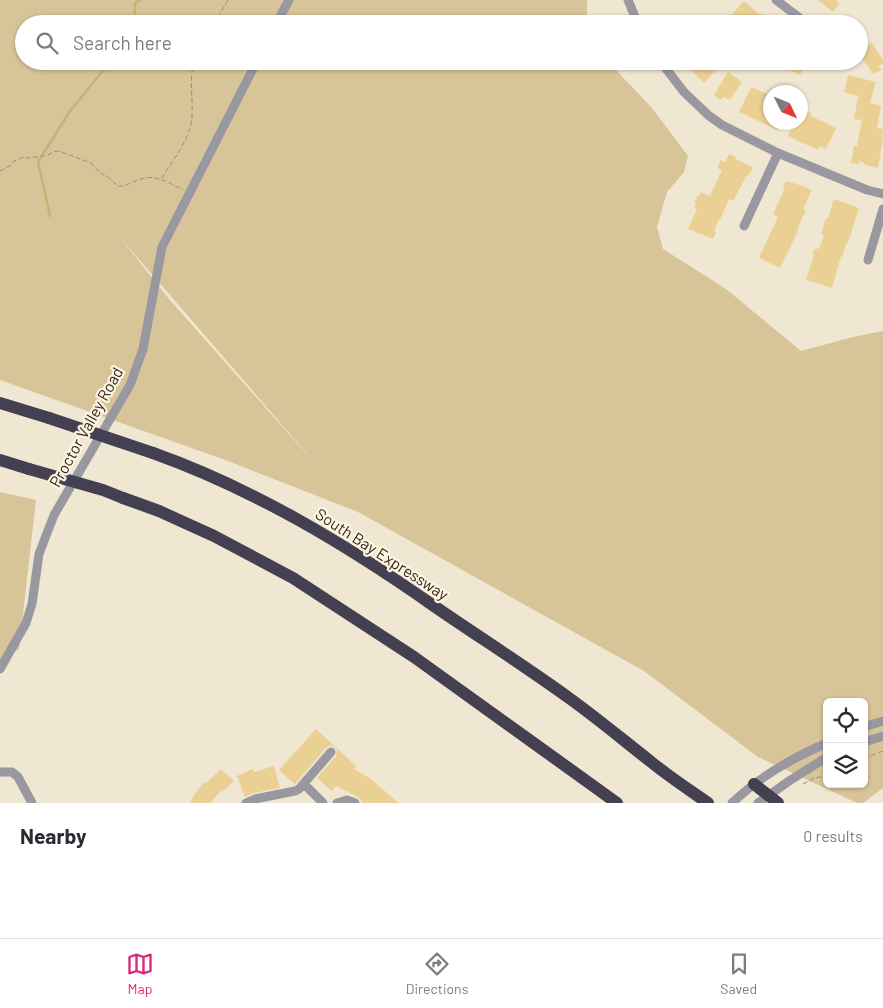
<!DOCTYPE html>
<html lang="en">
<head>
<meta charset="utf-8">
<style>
	:root { --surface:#fff; --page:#f7f7f7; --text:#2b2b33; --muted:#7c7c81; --line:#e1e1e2; --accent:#db2777 }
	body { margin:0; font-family:Barlow,sans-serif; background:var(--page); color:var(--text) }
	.controls { position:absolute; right:15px; bottom:15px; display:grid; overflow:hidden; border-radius:8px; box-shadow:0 1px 4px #0004 }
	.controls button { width:45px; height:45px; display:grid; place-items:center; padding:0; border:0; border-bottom:1px solid var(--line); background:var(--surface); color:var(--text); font:25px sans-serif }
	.compass { position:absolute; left:763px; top:85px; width:45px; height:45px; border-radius:50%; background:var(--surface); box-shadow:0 1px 4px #0004; rotate:133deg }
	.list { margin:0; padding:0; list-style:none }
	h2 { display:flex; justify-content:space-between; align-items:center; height:65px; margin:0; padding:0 20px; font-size:21px }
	h2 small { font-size:16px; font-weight:400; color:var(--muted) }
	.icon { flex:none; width:28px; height:28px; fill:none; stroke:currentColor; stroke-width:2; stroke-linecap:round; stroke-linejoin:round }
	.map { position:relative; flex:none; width:883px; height:803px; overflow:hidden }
	.search { position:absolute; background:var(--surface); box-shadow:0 1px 4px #0004; left:15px; right:15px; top:15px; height:55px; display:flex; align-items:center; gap:12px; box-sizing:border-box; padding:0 18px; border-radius:28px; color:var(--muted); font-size:19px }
	.sheet { height:135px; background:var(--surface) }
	nav { display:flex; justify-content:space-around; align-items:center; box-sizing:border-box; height:70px; border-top:1px solid var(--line); background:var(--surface); font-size:14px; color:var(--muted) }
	nav a { display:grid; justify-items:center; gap:2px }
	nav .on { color:var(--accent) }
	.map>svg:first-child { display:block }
	.green { fill:#d7c498; fill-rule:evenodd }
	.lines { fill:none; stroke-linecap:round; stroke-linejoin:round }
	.stream { stroke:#cab074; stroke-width:2.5 }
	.building { fill:#ebd094 }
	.path { stroke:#979081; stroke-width:1; stroke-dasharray:5 2.5; stroke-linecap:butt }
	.minor { stroke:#9998a1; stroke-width:9 }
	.highway { stroke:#424051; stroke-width:12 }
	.highway-bridge { stroke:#424051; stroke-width:12 }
	.labels { text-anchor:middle; stroke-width:4.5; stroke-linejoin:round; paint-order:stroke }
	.street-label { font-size:16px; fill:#2d2921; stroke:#fef4df }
</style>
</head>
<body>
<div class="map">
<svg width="883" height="803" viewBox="0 0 883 803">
	<rect width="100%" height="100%" fill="#f0e7d2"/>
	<path class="green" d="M 0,0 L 587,0 L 587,21 L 589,24 L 24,24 L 24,61 L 610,61 L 615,69 L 652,108 L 688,156 L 684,172 L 667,192 L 657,227 L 663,249 L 726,289 L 801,351 L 853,337 L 883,331 L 883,788 L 863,803 L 857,803 L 758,757 L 644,671 L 358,512 L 228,461 L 0,380 ZM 119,236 L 321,470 L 169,299 ZM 827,702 L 864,702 L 864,784 L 827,784 Z
		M 0,492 L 36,500 L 19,649 L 0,662 Z"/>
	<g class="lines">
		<path class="stream" d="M 135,24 L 135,3 L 140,0
			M 50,216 L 38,162 L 70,111 L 111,61"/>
	</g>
	<path class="building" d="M 818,0 L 836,0 L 840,3 L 833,12 Z
		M 744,1 L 760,15 L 762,13 L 774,24 L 723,24 Z
		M 872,43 L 883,60 L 883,64 L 879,66 L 881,70 L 873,74 L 859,54 L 859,51 Z
		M 699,61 L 724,61 L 704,83 L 691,70 Z
		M 769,61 L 806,61 L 800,75 Z
		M 728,72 L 742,82 L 730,100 L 724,97 L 721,100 L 714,95 Z
		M 848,75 L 876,82 L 870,103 L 881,106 L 877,128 L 883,129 L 882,139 L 883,139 L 878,168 L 868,166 L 860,161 L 859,164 L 851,163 L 854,146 L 857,146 L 862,120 L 854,119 L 858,96 L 844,92 Z
		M 751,87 L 770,95 L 770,122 L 781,122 L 777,130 L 739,112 Z
		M 805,110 L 811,113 L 810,115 L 815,118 L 836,128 L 826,149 L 820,146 L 818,150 L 788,136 L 794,122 L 800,122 L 800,111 L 804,112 Z
		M 729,154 L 736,157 L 735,159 L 753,167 L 749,175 L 747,175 L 733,201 L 729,199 L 720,220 L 719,219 L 714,231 L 716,232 L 713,239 L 688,229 L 697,209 L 694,208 L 696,203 L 694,203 L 698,195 L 699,196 L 701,192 L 710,196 L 722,170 L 717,168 L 721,160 L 725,162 Z
		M 786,181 L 803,186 L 812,190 L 803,209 L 806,210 L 797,230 L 798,231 L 780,268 L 759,258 L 778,217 L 773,214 L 785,188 L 783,187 Z
		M 834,199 L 859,208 L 848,243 L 847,242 L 842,257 L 841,256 L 832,288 L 806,280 L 814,255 L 812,254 L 815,248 L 819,249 L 824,235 L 821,235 L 826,218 L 828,218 Z
		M 316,729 L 356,766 L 354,769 L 373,780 L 373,781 L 399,803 L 363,803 L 358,797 L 336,786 L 332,791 L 317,778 L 336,756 L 337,750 L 333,746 L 329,746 L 326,748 L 295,784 L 289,779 L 279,770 Z
		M 274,766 L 280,788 L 254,793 L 245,797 L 237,776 L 250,770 L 253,769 L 254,772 Z
		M 221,769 L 234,781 L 222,792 L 221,791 L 210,803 L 190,803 L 194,795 L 204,782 L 206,783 Z"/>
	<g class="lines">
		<path class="path" d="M 214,24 L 228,0
			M 0,171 L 10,166 L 14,161 L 24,157 L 27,158 L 44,156 L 48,155 L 53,152 L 59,151 L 91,163 L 100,173 L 108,177 L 118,186 C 126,187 133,181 141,179 C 156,174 170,183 183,190
			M 162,178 C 173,159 191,139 192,116 C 193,98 189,79 194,61
			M 864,758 L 883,751
			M 803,784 L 814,778 L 827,776"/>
		<path class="minor" d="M 628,0 L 638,24
			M 776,0 L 805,22
			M 276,24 L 289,0
			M 660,61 L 684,92 L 708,115 L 722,125 L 778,153 L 867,190 L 883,194
			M 744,226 L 778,153
			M 868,260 L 883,209
			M 0,669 L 26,623 L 32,604 L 39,554 L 54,515 L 130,385 L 143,349 L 162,247 L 257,61
			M 864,727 L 883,721
			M 864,742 L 883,736
			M 0,772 L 12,772 L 18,777 L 32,803
			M 304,784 L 323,803
			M 246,803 L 255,799 L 295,791 L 299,789 L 331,752
			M 337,803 L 347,800 L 355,803
			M 732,803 C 759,777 792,758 827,743
			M 758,803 L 789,781 L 827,757"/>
		<path class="highway" d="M 0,403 L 49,418
			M 153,453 C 254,489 347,545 434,606 C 479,637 525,666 569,698 C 597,718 623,740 650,761 C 668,776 688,789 708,803
			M 0,460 L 29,469
			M 123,498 L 159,511 L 214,536 L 293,578 L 414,657 L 617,803
			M 754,784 L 778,803"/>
		<path class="highway-bridge" d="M 49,418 L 153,453
			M 29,469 L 103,490 L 123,498"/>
	</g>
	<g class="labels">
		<g class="street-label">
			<text transform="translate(86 427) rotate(-61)" y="6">Proctor Valley Road</text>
			<text transform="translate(382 554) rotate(33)" y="6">South Bay Expressway</text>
		</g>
	</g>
</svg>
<div class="controls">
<button><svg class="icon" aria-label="locate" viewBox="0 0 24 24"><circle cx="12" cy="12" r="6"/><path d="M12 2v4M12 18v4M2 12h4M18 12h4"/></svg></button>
<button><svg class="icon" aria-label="layers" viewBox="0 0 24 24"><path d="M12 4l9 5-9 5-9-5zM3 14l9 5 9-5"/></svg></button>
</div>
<svg class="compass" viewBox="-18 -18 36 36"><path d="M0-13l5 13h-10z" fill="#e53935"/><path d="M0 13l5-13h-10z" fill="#7c7c81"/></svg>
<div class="search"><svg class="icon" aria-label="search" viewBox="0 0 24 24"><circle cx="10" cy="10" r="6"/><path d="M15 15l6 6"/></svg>Search here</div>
</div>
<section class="sheet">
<h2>Nearby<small>0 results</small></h2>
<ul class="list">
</ul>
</section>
<nav>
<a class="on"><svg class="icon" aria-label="map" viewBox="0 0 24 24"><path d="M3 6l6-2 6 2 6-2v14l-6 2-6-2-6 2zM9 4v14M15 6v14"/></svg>Map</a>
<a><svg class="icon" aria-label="directions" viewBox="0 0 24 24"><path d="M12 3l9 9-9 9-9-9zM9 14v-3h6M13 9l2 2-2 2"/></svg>Directions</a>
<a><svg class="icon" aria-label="saved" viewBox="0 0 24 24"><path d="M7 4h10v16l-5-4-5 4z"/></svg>Saved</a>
</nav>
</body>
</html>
